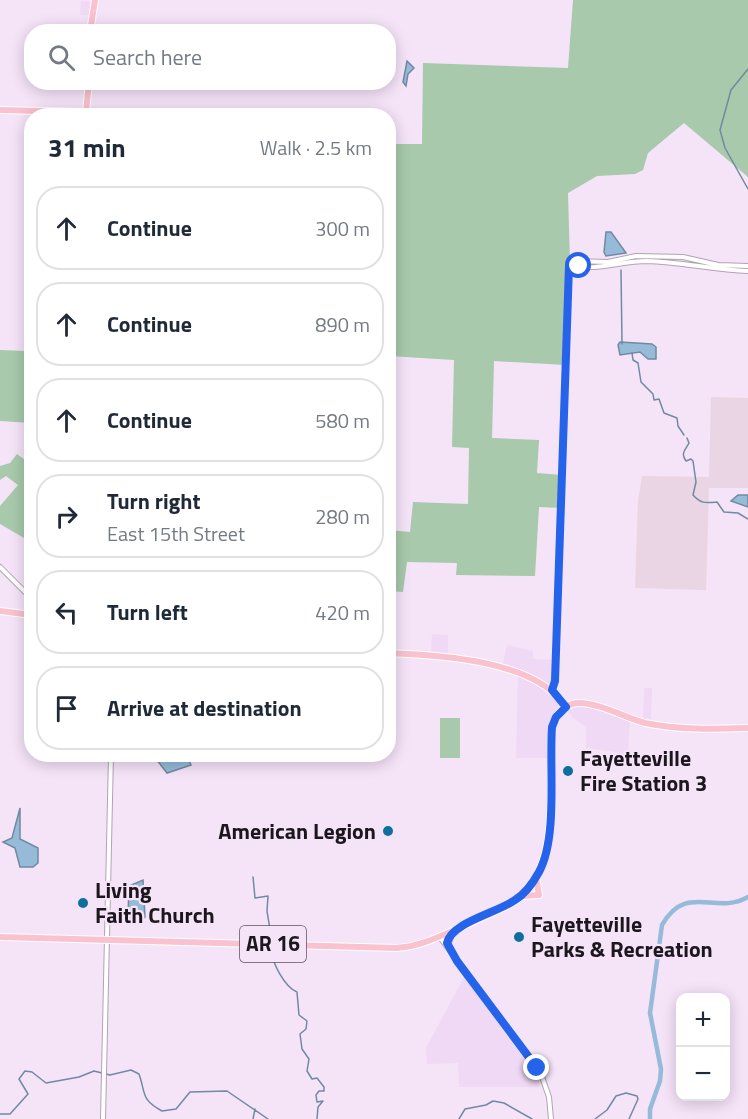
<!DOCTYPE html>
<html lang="en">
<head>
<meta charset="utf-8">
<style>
	:root { --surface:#fff; --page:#f6f6f7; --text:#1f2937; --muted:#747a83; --line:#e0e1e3 }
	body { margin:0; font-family:"Titillium Web",sans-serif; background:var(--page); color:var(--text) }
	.controls { position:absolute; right:18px; bottom:18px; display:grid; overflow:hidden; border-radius:12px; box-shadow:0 3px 15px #0003 }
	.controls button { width:54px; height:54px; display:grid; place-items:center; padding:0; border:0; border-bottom:2px solid var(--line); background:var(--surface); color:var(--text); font:30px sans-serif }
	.stop { position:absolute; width:18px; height:18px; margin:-14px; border:4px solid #2563eb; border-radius:50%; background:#fff }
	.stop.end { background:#2563eb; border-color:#fff; box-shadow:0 2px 6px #0008 }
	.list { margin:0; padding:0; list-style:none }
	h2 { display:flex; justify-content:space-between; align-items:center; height:78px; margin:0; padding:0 24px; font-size:26px }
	h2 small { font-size:20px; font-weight:400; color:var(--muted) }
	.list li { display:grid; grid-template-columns:39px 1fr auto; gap:18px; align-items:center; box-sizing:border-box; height:84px; margin:0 12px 12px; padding:0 12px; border:2px solid var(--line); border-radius:24px }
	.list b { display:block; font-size:22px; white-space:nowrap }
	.list p { margin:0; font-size:20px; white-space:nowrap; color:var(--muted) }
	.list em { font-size:20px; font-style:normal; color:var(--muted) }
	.icon { flex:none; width:33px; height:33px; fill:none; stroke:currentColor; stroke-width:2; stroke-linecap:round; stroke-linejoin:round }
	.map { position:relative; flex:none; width:748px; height:1119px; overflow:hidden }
	.search { position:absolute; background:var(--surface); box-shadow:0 3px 15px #0003; left:24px; top:24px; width:372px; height:66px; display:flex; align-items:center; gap:15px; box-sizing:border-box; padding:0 21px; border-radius:24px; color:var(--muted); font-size:22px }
	.panel { position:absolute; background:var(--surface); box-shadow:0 3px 15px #0003; left:24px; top:108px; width:372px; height:654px; border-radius:24px }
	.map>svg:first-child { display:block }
	.built { fill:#f0d9f5 }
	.education { fill:#e9d5e4 }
	.green { fill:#a8c9ab }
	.water { fill:#95bbd9; stroke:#718aa1; stroke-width:1.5 }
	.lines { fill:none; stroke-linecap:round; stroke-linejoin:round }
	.stream { stroke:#718aa1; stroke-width:1.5 }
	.river { stroke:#95bbd9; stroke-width:4.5 }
	.minor-casing { stroke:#b3a2b6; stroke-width:6 }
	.major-casing { stroke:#fff; stroke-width:8 }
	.minor { stroke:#fff; stroke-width:4 }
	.major { stroke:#f9c2ce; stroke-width:6 }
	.route { stroke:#2563eb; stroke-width:8 }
	.poi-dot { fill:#0e6f9d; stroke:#f5e3f8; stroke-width:2 }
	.labels { text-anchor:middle; stroke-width:4.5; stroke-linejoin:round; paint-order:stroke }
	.shield { fill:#f5e3f8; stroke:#5d545f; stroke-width:1.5 }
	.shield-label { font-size:21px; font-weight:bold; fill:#1c161e }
	.poi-label { font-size:22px; font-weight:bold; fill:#1c161e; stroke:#f5e3f8; text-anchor:start }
</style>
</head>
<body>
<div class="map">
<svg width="748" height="1119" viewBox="0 0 748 1119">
	<rect width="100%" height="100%" fill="#f5e3f8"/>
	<path class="built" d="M 81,1 L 95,2 L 93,15 L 80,15 Z
		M 89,82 L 162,82 L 162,88 L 89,85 Z
		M 432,634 L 448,635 L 448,659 L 431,654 Z
		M 507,645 L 533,651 L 533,659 L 555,660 L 552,690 L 565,707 L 583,703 L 630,719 L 628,754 L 586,748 L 586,727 L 573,718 L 565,707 L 556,717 L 551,758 L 516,758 L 518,674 L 502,668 Z
		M 644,688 L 652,688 L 651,724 L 643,722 Z
		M 464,977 L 539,1079 L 539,1087 L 459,1087 L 458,1063 L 427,1064 L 426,1048 Z"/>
	<path class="education" d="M 711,397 L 748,398 L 748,488 L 709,488 L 706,590 L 635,588 L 638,501 L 642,476 L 709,477 Z"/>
	<path class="green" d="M 573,0 L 748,0 L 748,177 L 684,123 L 648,153 L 643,170 L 635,174 L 597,176 L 568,193 L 570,262 L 566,365 L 494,361 L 492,438 L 539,440 L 537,473 L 562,475 L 561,508 L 539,507 L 535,576 L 456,575 L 457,563 L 407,562 L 403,592 L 389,591 L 389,530 L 410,532 L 413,502 L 468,504 L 469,448 L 452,447 L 454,360 L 389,356 L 389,144 L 422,144 L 423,63 L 568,68 Z
		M 31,348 L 31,423 L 0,421 L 0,350 L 26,351 Z
		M 17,454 L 31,464 L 31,542 L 0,524 L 0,506 L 18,485 L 6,476 L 0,480 L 0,466 L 10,463 Z
		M 440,718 L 460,718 L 460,758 L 440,758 Z"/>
	<path class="water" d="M 407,61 L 414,68 L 408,74 L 406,86 L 403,82 Z
		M 606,232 L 611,232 L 626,253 L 606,256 L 604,252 Z
		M 620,342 L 652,344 L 656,347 L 656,359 L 648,359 L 640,352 L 620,355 L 618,345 Z
		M 738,495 L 748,495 L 748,507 L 731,501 Z
		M 153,755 L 182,755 L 188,758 L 191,765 L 167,773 Z
		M 20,808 L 20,839 L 38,848 L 38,863 L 33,867 L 20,867 L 15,848 L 3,842 L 12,838 Z
		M 143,880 L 145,917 L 142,920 L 132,919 L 128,915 L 129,886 Z"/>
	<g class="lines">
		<path class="stream" d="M 748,69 L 731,90 L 720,130 L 725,148 L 748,189
			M 621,270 L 622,344
			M 632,353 L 633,360 L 638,363 L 641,382 L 653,394 L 654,400 L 659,399 L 664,413 L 677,418 L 678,426 L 684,435
			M 687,438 L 689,443 C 686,449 680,453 686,461 L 691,459 L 693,461 L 696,482 L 693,495 C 701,504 706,503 717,502 L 724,512 L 738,513 L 748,519
			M 253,877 L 255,898 L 268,896 L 267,911 L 272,942
			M 273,949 C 270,962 286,988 297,992 L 299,1015 L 307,1021 L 306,1029 L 300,1034 L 302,1049 L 309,1059 L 307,1071 L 312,1079 L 317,1078 L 324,1087 L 324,1091 L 319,1091 L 316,1095 L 317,1102 L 323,1101 L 318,1107 L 317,1119
			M 0,1114 L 10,1114 L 28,1094 L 19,1079 L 25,1071 L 32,1072 L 46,1083 L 79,1077 L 94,1071 L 110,1075 L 131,1070 L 139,1074 C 146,1093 140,1099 162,1111 L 176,1109 L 190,1092 L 227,1091 L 268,1119
			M 253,1119 L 255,1109
			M 459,1119 L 465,1109 L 486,1105 L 493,1101 L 504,1103 L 532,1119
			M 595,1119 L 607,1110 L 616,1096 L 626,1093 L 637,1096 L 638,1099 L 629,1119"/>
		<path class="river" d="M 650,1119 L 650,1109 L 660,1081 L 661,1069 L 650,1013 L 662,925 C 687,882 715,916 748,897"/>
		<defs>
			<path id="minor" d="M 569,266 L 570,262 L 574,261 L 608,262 L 636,256 L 683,257 L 718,265 L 748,266
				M 569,266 C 596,271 621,261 647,261 C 682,262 714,270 748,271
				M 0,567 L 32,599
				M 30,614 L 32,603
				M 552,690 L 555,680 L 569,266
				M 439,936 L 541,1074 L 549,1097 L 551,1119
				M 448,946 L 453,931
				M 103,1119 L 111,754"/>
			<path id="major" d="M 90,32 L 95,0
				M 0,110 L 86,112 L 89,82
				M 0,611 L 32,615
				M 388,653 C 439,655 536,660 566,707
				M 521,896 L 539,895 L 536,877
				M 0,937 L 396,948 C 422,947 446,933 470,923 C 486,915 505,909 519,898 C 563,861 548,779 552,727 C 556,714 564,704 578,703 C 597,702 626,718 645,723 C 679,730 713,729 748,728"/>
		</defs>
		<use href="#minor" class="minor-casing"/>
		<use href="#major" class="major-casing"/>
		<use href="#minor" class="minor"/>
		<use href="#major" class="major"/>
	</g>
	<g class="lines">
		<path class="route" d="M 537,1068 L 457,961 L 447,943 C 452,922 497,913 515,900 C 525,894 533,883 539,872 C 558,837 549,768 552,727 L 556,717 L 566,707 L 552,690 L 555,681 L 569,266 L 579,266"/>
	</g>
	<g class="poi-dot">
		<circle cx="568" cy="771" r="6"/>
		<circle cx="388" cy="831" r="6"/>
		<circle cx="83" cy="903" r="6"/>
		<circle cx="519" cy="937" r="6"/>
	</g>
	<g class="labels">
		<rect class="shield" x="240" y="926" width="66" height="36" rx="4.5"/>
		<g class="shield-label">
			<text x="273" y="951">AR 16</text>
		</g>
		<g class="poi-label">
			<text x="580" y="766">Fayetteville<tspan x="580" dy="25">Fire Station 3</tspan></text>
			<text x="376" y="839" text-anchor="end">American Legion</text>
			<text x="95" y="898">Living<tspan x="95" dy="25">Faith Church</tspan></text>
			<text x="531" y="932">Fayetteville<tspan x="531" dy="25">Parks &amp; Recreation</tspan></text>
		</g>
	</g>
</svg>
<div class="controls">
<button>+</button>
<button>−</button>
</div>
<div class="stop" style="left:579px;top:266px"></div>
<div class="stop end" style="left:537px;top:1068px"></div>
<div class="search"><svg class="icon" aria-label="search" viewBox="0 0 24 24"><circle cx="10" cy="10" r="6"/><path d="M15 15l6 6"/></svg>Search here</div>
<section class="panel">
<h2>31 min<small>Walk · 2.5 km</small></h2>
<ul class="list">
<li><svg class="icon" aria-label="ahead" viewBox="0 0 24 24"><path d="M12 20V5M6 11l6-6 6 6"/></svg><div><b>Continue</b></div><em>300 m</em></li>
<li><svg class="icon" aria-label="ahead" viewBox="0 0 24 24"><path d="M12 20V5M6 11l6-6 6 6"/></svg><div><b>Continue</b></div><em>890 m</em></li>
<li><svg class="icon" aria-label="ahead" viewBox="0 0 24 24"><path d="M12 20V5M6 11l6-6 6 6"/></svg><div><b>Continue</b></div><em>580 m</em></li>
<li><svg class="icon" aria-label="right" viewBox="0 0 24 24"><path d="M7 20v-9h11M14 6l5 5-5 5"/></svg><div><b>Turn right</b><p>East 15th Street</p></div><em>280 m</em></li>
<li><svg class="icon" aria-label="left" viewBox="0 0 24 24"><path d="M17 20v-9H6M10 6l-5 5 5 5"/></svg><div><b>Turn left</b></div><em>420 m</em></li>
<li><svg class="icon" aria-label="arrive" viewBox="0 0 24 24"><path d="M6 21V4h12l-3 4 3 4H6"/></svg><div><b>Arrive at destination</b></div></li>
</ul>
</section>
</div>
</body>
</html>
